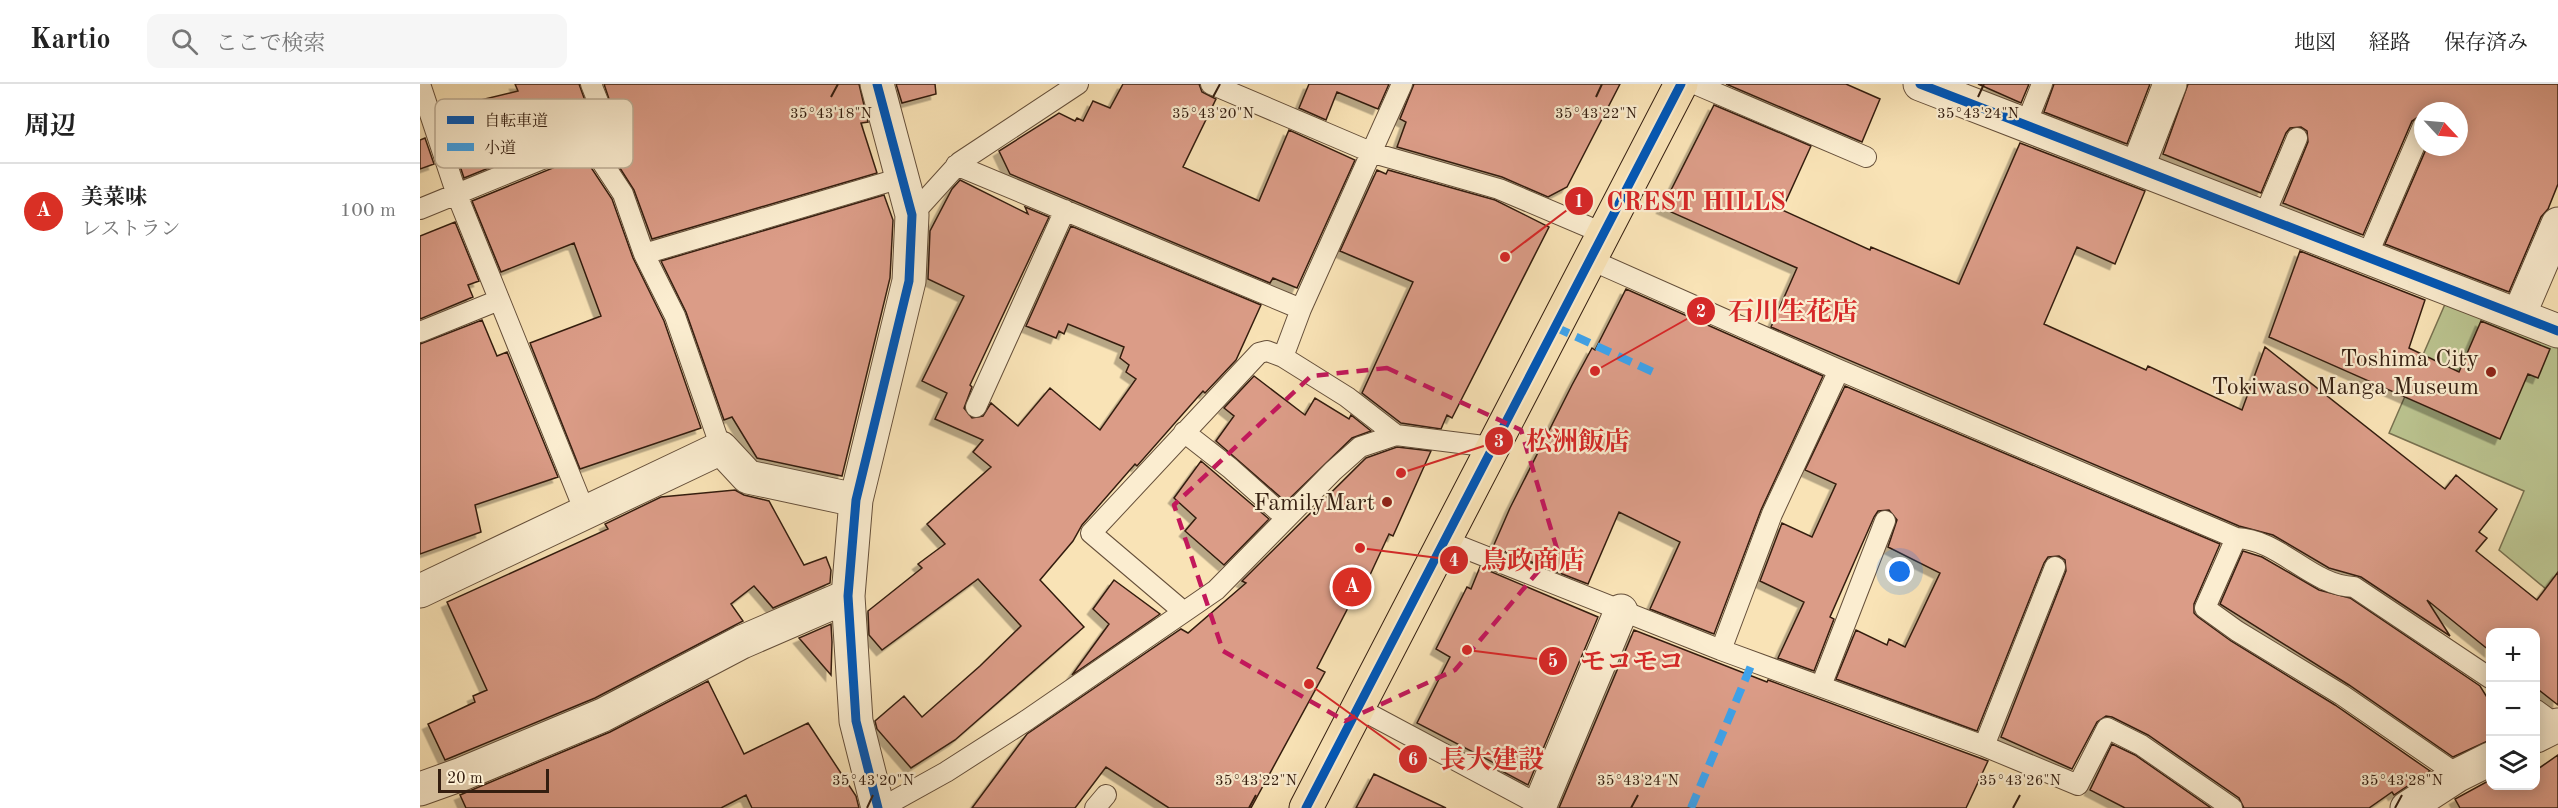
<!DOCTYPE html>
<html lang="ja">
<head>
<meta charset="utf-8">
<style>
	:root { --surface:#fff; --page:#f6f6f6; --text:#222; --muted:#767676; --line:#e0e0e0; --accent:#d93025 }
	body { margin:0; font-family:"Old Standard TT","Noto Serif JP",serif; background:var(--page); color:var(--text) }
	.controls { position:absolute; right:18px; bottom:18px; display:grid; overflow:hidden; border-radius:12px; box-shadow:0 3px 15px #0003 }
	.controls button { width:54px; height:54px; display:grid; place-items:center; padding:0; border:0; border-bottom:2px solid var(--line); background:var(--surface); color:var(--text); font:30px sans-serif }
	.compass { position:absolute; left:1994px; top:18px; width:54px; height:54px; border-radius:50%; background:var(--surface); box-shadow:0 3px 15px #0003; rotate:116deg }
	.scale { position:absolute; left:18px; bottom:15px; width:111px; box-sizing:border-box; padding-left:6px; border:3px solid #341e10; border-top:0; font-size:16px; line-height:21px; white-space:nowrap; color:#341e10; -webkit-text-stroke:4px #fbedd0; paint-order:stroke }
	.you { position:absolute; left:1480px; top:488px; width:21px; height:21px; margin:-15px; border:4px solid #fff; border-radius:50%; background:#1a73e8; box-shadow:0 0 0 9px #1a73e833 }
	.badge { display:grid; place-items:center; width:39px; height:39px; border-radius:50%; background:var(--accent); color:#fff; font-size:20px; font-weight:700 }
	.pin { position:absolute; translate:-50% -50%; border:3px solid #fff; box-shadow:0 2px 6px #0006 }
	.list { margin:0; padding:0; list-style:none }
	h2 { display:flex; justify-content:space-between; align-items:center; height:78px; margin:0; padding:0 24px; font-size:26px }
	h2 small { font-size:20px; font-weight:400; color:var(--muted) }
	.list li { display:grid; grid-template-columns:39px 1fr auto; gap:18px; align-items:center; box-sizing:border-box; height:96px; padding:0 24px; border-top:2px solid var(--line) }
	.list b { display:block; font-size:22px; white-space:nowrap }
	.list p { margin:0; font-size:20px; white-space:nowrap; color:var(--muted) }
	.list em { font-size:20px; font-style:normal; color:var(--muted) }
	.icon { flex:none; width:33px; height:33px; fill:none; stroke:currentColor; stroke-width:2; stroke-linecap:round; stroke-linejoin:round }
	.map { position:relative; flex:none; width:2138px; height:724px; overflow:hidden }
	header { display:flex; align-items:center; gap:36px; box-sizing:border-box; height:84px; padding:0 30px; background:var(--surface); border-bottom:2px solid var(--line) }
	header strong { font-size:28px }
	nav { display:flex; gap:33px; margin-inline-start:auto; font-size:21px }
	.search { width:420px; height:54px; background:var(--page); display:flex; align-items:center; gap:15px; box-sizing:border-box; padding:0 21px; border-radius:12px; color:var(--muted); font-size:22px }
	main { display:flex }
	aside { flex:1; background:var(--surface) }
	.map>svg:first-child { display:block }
	.green { fill:#bbc490; stroke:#787150; stroke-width:1.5 }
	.building { fill:#db9c87; stroke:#341e10; stroke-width:1.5; filter:url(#shadow) }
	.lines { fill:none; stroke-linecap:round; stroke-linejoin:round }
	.lane-casing { stroke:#654f3a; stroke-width:22 }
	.street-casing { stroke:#654f3a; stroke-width:35 }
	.primary-casing { stroke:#341e10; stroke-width:35 }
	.lane { stroke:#fbedd0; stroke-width:20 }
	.street { stroke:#fbedd0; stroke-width:33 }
	.primary { stroke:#f9e3b6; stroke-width:33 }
	.quiet { stroke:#3ea2ea; stroke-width:8; stroke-dasharray:15 8; stroke-linecap:butt }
	.cycleway-casing { stroke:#fbedd0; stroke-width:13 }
	.cycleway { stroke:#0057b8; stroke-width:9 }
	.marked { fill:none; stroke:#c2185b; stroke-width:4.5; stroke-dasharray:12 8; stroke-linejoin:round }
	.ticks { fill:none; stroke:#341e10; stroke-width:2 }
	.poi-dot { fill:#8f2418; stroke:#fbedd0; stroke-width:2 }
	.labels { text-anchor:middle; stroke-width:4.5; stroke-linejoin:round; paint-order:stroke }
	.poi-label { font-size:24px; fill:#341e10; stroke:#fbedd0; text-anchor:end }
	.key { fill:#fbedd0; stroke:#bfaf96; stroke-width:1.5 }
	.key-label { font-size:16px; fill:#341e10 }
	.ticks-label { font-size:15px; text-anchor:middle; fill:#341e10; stroke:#fbedd0; stroke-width:4.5; stroke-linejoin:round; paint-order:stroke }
	.leader { fill:none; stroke:#d62828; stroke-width:2 }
	.callout-dot { fill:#d62828; stroke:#fbedd0; stroke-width:2 }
	.mark-label { font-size:18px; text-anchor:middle; font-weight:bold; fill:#fff }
	.callout-label { font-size:26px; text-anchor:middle; font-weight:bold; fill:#d62828; stroke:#fbedd0; stroke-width:4.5; stroke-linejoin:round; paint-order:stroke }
</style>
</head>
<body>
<header>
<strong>Kartio</strong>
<div class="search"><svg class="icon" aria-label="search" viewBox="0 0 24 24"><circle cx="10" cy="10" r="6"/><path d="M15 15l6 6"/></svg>ここで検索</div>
<nav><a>地図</a><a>経路</a><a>保存済み</a></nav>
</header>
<main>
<aside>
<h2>周辺<small></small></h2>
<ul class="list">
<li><span class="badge">A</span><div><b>美菜味</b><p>レストラン</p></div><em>100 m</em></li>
</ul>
</aside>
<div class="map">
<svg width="2138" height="724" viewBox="0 0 2138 724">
	<defs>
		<filter id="shadow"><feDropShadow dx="-5.5" dy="5.5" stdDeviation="0" flood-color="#0004"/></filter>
	</defs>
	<rect width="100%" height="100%" fill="#f9e3b6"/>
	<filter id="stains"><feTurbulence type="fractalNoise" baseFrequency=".00333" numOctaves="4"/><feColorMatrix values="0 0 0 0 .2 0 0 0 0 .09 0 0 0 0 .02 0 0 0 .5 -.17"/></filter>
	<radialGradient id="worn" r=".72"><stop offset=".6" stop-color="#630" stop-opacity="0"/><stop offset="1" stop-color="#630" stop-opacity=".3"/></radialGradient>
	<path class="green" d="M 2029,211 L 2138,258 L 2138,515 L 2079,466 L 2104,407 L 1969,349 Z"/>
	<path class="building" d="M 95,0 L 159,0 L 167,22 L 165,45 L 44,94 L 28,46 L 51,39 L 44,20 L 98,7 Z
		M 184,0 L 439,0 L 448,38 L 441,39 L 457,89 L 232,155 L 214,106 L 191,70 L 188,52 L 191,21 Z
		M 476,0 L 515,0 L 516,10 L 482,19 Z
		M 703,0 L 779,0 L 782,8 L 796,15 L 763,83 L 839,117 L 869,46 L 935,76 L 877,204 L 853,194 L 850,199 L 590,90 L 579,67 L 639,29 L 655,37 L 657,34 L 663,37 L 673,17 L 690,24 Z
		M 889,0 L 969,0 L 958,25 L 917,8 L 906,36 L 879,24 Z
		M 994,0 L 1200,0 L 1147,103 L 1128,113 L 1082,93 L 977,63 L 986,38 L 980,35 Z
		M 1306,0 L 1426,0 L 1460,15 L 1442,58 Z
		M 1558,0 L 1609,0 L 1601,19 Z
		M 1634,0 L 1730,0 L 1707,60 L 1624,28 Z
		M 1768,0 L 2138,0 L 2138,100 L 2128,125 L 2121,133 L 2089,208 L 1965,160 L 2007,63 L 2039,63 L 2039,27 L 2003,27 L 2003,30 L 1992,37 L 1943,151 L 1863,119 L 1888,58 L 1887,47 L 1881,43 L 1870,44 L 1866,49 L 1841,109 L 1743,70 Z
		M 1294,21 L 1391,62 L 1362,126 L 1450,166 L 1451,163 L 1539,200 L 1600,59 L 1725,107 L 1695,180 L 1657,163 L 1624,240 L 1726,286 L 1728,282 L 1822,326 L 1845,263 L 2025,405 L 2036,391 L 2077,425 L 2059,448 L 2067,454 L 2056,467 L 2117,516 L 2138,488 L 2138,621 L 2115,603 L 2115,549 L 2070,549 L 2070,567 L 2007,516 L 2030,552 L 1941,493 L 1909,484 L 1853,451 L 1819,442 L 1351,243 L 1377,184 L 1242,124 Z
		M 5,54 L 14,80 L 0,85 L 0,56 Z
		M 167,70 L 170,82 L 192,115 L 213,174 L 244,237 L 281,344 L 160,385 L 110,259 L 181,232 L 154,159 L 81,188 L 52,117 Z
		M 957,86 L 966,90 L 968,86 L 1075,116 L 1129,143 L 1032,334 L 1027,331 L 1021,345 L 981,339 L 942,309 L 993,198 L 920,167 Z
		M 540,96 L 608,130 L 605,123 L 629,133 L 550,301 L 552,303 L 544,324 L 552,334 L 563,332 L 571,319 L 598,342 L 630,304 L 680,346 L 716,295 L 706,288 L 709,281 L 700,274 L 704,263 L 648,240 L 644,250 L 639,247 L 636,254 L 606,242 L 651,142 L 841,221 L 816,276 L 785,309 L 783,307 L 717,382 L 715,380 L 662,441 L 653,457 L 620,496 L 664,543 L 535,656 L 491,684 L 457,645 L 455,637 L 484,612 L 502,633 L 560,582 L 601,542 L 558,495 L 462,566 L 449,551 L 448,527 L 502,484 L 498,480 L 525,460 L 507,440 L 571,383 L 553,368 L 563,356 L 515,335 L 527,309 L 502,297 L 544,212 L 508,195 L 510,147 L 532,105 Z
		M 464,111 L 473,136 L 470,194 L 422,392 L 337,374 L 312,333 L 304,336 L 266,228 L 241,177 Z
		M 35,138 L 59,197 L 48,201 L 53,213 L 0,235 L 0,152 Z
		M 1880,167 L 2005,216 L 1989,264 L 2039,288 L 2061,237 L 2130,265 L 2118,294 L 2108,290 L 2080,355 L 1849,253 Z
		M 1206,205 L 1403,292 L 1341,426 L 1294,550 L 1230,525 L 1260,458 L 1199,428 L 1168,500 L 1073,463 L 1090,424 L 1152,301 L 1172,264 L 1175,266 Z
		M 62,236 L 77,272 L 87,268 L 138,393 L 55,421 L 61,448 L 0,470 L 0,260 Z
		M 834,292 L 885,331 L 895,314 L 929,335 L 931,331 L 951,347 L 932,354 L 866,418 L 796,357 L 814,332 L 804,324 Z
		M 1425,302 L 1800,460 L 1774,520 L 1774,529 L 1778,533 L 1811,557 L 1915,621 L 2010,687 L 1974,711 L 1972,708 L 1949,724 L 1824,724 L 1819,714 L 1728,651 L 1692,633 L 1686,632 L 1677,638 L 1652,685 L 1581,653 L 1646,487 L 1645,476 L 1639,472 L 1628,473 L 1624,479 L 1557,647 L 1416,595 L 1436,546 L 1467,561 L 1469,555 L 1485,563 L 1520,489 L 1468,463 L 1477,436 L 1469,426 L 1458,427 L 1454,433 L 1410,533 L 1414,535 L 1394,587 L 1358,574 L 1384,518 L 1340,497 L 1362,439 L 1392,453 L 1416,400 L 1385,386 Z
		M 977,363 L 1011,367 L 973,452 L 969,450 L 937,519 L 931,518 L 897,584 L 905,588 L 831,724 L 749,724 L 686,683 L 655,724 L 552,724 L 607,650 L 761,545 L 768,549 L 826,499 L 822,497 L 946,374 Z
		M 781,377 L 849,435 L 804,481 L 765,447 L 776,434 L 754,414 Z
		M 315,406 L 324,411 L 349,417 L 384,481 L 406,473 L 411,486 L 410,499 L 353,524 L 334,502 L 311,520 L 323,537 L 175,614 L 25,676 L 8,640 L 55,618 L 53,612 L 67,606 L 27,518 L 188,445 L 185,440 L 241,413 Z
		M 1823,467 L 1842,473 L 1899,506 L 1930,514 L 2060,602 L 2070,618 L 2070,656 L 2033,673 L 1929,601 L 1800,520 Z
		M 1060,483 L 1178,533 L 1108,701 L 1076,684 L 1078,681 L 997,639 L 1030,573 L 1016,565 L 1047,503 L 1051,505 Z
		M 694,496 L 740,530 L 652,591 L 689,540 L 673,525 Z
		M 411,540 L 412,558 L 411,591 L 379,554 Z
		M 1214,546 L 1347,598 L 1348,596 L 1568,677 L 1546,724 L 1139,724 Z
		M 288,597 L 324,670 L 388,639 L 436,712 L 439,724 L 332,724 L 326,711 L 301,724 L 46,724 L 40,711 L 190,648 Z
		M 1692,660 L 1715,671 L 1791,724 L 1705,724 L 1670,706 Z
		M 2138,671 L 2138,724 L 2040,724 L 2035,715 L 2070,696 L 2070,702 L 2115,702 L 2115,687 Z
		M 954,690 L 1026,724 L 936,724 Z"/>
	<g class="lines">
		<defs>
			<path id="lane" d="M 0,0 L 37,111 L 165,428
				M 171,0 L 179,20 L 176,53 L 180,75 L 203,110 L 224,170 L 255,232 L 301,364
				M 791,0 L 953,69 L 1079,105 L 1185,150
				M 1275,0 L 1446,73
				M 1606,40 L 1622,0
				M 536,81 L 881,225
				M 0,125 L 176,53
				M 492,131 L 540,78 L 658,0
				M 1844,132 L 1877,54
				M 224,170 L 481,94
				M 1947,172 L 2003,42
				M 1171,176 L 1419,286 L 1816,454 L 1785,524 L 1817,547 L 1922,611 L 2038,691
				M 0,248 L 79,216
				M 556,323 L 645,126
				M 764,348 L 810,384 L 866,434
				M 976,351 L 927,313 L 863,273 L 881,225 L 982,0
				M 1816,454 C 1860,455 1891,502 1934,503 L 2070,594
				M 1024,456 L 1301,566 L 1564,662 L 1658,701 L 1687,644 L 1721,661 L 1812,724
				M 764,528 L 671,449 L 839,269 L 847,267 L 863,273
				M 1301,566 L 1352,430 L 1419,286
				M 1401,602 L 1465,437
				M 938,624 L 1125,724
				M 2116,626 L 2137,641
				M 1564,662 L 1635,483
				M 461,724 L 526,688 L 607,636 L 796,506 L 913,387 L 940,363 L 976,351 L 1072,363
				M 675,724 L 686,711"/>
			<path id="street" d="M 457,0 L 492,131 L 489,197 L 436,416 L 428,512 L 436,637 L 458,724
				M 1500,0 L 2138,247
				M 1718,82 L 1750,0
				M 2099,231 L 2138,140
				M 0,507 L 301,364 L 328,393 L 436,416
				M 2116,652 L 2138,641
				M 0,705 L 42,690 L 183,631 L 322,558 L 428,512
				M 1120,721 L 1201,527
				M 1987,724 L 2038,691 L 2070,675"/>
			<path id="primary" d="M 886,724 L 1261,0"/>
		</defs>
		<use href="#lane" class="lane-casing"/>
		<use href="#street" class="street-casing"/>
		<use href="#primary" class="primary-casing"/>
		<use href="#lane" class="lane"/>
		<use href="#street" class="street"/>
		<use href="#primary" class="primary"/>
		<path class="quiet" d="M 1135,243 L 1233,288
			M 1271,724 L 1333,577"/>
		<defs>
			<path id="cycleway" d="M 457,0 L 492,131 L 489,197 L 436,416 L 428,512 L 436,637 L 458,724
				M 1500,0 L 2138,247
				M 886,724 L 1261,0"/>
		</defs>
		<use href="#cycleway" class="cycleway-casing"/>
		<use href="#cycleway" class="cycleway"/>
	</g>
	<path class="marked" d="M 967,284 L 1101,346 L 1137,465 L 1035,586 L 925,637 L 803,567 L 754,421 L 891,292 Z"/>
	<path class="ticks" d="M 411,13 L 418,0M 793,13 L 800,0M 1176,13 L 1182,0M 1558,13 L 1564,0M 447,724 L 453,711M 829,724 L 836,711M 1211,724 L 1218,711M 1593,724 L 1600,711M 1975,724 L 1982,711"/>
	<g class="poi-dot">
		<circle cx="2071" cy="288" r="6"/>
		<circle cx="967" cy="418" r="6"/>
	</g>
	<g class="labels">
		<g class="poi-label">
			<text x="2059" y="282">Toshima City<tspan x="2059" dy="28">Tokiwaso Manga Museum</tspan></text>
			<text x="955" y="426">FamilyMart</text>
		</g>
	</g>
	<rect x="15" y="15" width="198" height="69" rx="9" class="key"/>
	<rect x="27" y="32" width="27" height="8" fill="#0057b8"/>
	<rect x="27" y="59" width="27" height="8" fill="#3ea2ea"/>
	<g class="key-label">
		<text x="64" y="42">自転車道</text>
		<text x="64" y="69">小道</text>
	</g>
	<g class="ticks-label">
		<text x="411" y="34">35°43'18"N</text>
		<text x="793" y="34">35°43'20"N</text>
		<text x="1176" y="34">35°43'22"N</text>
		<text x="1558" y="34">35°43'24"N</text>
		<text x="453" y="701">35°43'20"N</text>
		<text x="836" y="701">35°43'22"N</text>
		<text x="1218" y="701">35°43'24"N</text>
		<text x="1600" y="701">35°43'26"N</text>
		<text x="1982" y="701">35°43'28"N</text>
	</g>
	<path class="leader" d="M1085 173L1159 117M1175 287L1281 227M981 389L1079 357M940 464L1034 476M1047 566L1133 577M889 600L993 675"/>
	<g class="callout-dot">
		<circle cx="1085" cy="173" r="6"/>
		<circle cx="1175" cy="287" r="6"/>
		<circle cx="981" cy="389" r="6"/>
		<circle cx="940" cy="464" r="6"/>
		<circle cx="1047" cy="566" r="6"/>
		<circle cx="889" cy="600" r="6"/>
		<circle cx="1159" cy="117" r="15"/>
		<circle cx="1281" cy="227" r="15"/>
		<circle cx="1079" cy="357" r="15"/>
		<circle cx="1034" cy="476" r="15"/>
		<circle cx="1133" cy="577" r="15"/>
		<circle cx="993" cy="675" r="15"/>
	</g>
	<g class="mark-label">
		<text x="1159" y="123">1</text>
		<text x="1281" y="233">2</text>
		<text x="1079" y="363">3</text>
		<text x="1034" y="482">4</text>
		<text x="1133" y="583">5</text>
		<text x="993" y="681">6</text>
	</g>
	<g class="callout-label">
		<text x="1276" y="126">CREST HILLS</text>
		<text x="1373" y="236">石川生花店</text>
		<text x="1158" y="366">松洲飯店</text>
		<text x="1113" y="485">鳥政商店</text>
		<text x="1212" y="586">モコモコ</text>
		<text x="1072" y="684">長大建設</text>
	</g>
	<rect width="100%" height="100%" filter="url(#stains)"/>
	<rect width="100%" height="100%" fill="url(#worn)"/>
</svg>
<div class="controls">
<button>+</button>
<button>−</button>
<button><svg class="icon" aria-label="layers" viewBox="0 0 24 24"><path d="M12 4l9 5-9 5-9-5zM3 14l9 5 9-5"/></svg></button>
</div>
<svg class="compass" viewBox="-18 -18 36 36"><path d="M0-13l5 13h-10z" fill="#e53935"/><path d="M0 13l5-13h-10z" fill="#767676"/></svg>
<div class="scale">20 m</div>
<div class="you"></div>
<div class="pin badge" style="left:932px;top:503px">A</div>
</div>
</main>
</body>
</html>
